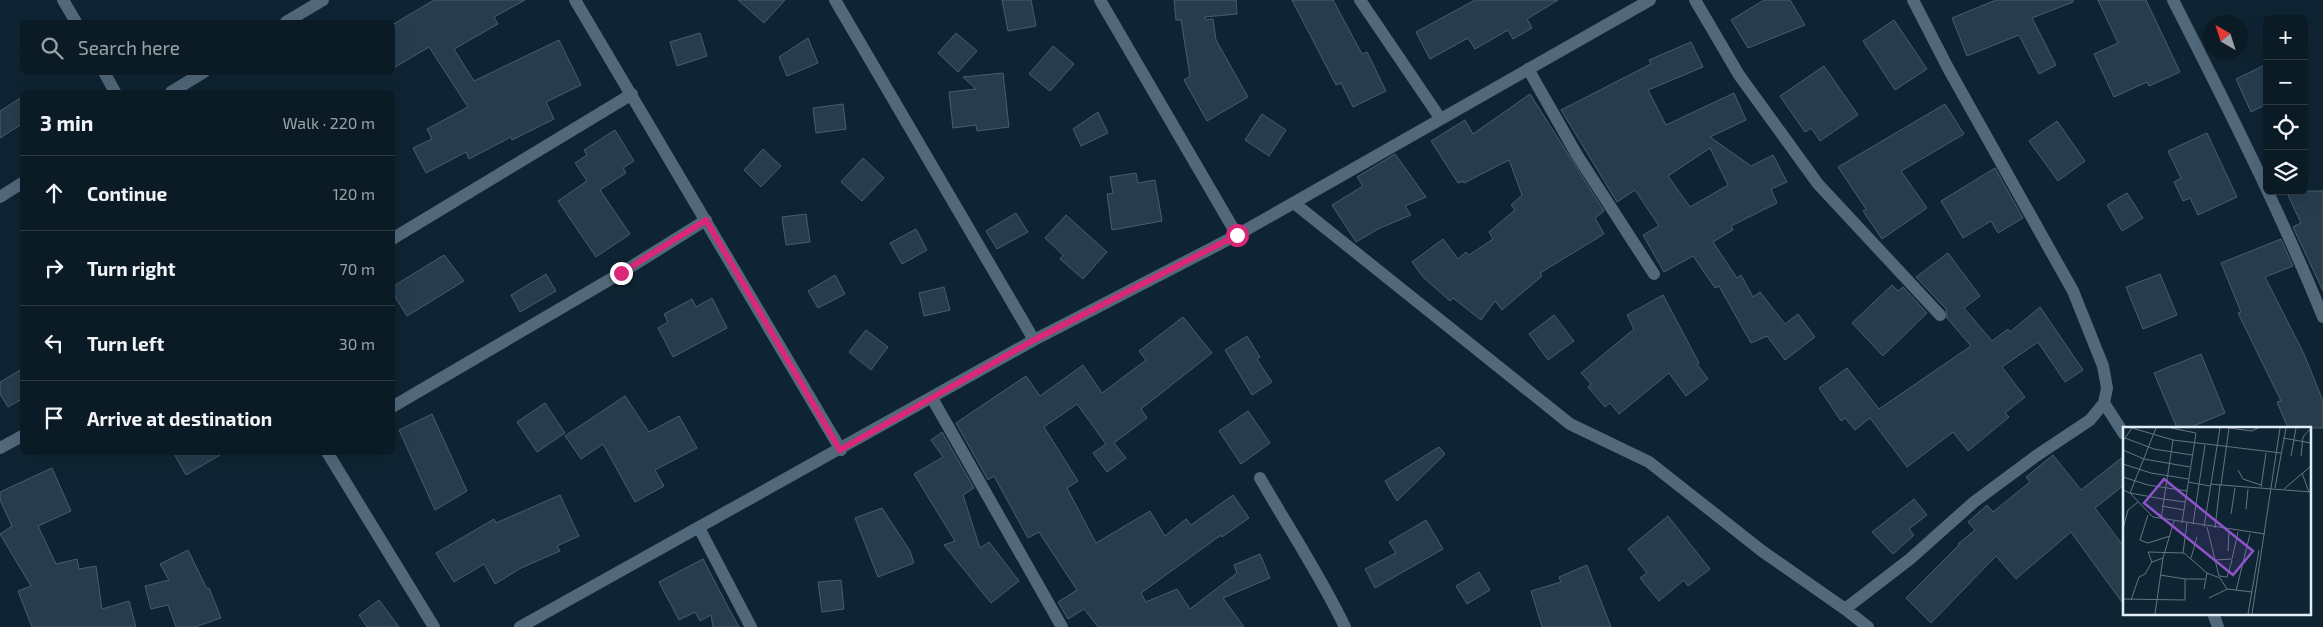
<!DOCTYPE html>
<html lang="en">
<head>
<meta charset="utf-8">
<style>
	:root { --surface:#0b1b26; --page:#192832; --text:#f1f3f6; --muted:#9aa1a7; --line:#2b3943 }
	body { margin:0; font-family:"Exo 2",sans-serif; background:var(--page); color:var(--text) }
	.controls { position:absolute; right:15px; top:15px; display:grid; overflow:hidden; border-radius:8px; box-shadow:0 5px 20px #0002 }
	.controls button { width:45px; height:45px; display:grid; place-items:center; padding:0; border:0; border-bottom:1px solid var(--line); background:var(--surface); color:var(--text); font:25px sans-serif }
	.compass { position:absolute; left:2203px; top:15px; width:45px; height:45px; border-radius:50%; background:var(--surface); box-shadow:0 5px 20px #0002; rotate:321deg }
	.stop { position:absolute; width:15px; height:15px; margin:-11px; border:4px solid #db2777; border-radius:50%; background:#fff }
	.stop.end { background:#db2777; border-color:#fff; box-shadow:0 1px 5px #0008 }
	.list { margin:0; padding:0; list-style:none }
	h2 { display:flex; justify-content:space-between; align-items:center; height:65px; margin:0; padding:0 20px; font-size:21px }
	h2 small { font-size:16px; font-weight:400; color:var(--muted) }
	.list li { display:grid; grid-template-columns:32px 1fr auto; gap:15px; align-items:center; box-sizing:border-box; height:75px; padding:0 20px; border-top:1px solid var(--line) }
	.list b { display:block; font-size:19px; white-space:nowrap }
	.list em { font-size:16px; font-style:normal; color:var(--muted) }
	.icon { flex:none; width:28px; height:28px; fill:none; stroke:currentColor; stroke-width:2; stroke-linecap:round; stroke-linejoin:round }
	.map { position:relative; flex:none; width:2323px; height:627px; overflow:hidden }
	.search { position:absolute; background:var(--surface); box-shadow:0 5px 20px #0002; left:20px; top:20px; width:375px; height:55px; display:flex; align-items:center; gap:12px; box-sizing:border-box; padding:0 18px; border-radius:8px; color:var(--muted); font-size:19px }
	.panel { position:absolute; background:var(--surface); box-shadow:0 5px 20px #0002; left:20px; top:90px; width:375px; height:365px; border-radius:8px }
	.map>svg:first-child { display:block }
	.building { fill:#273d4d; stroke:#475e6f; fill-rule:evenodd }
	.lines { fill:none; stroke-linecap:round; stroke-linejoin:round }
	.minor { stroke:#52697b; stroke-width:12 }
	.route { stroke:#db2777; stroke-width:6 }
	.inset-road { fill:none; stroke:#637582; stroke-width:1 }
	.view { fill:#8f53ca; fill-opacity:0.15; stroke:#8f53ca; stroke-width:2.5 }
	.inset-edge { fill:none; stroke:#e1eef8; stroke-width:2.5 }
</style>
</head>
<body>
<div class="map">
<svg width="2323" height="627" viewBox="0 0 2323 627">
	<rect width="100%" height="100%" fill="#0f2433"/>
	<path class="building" d="M 434,0 L 525,0 L 494,17 L 498,24 L 454,49 L 474,81 L 559,40 L 581,85 L 546,102 L 554,119 L 512,140 L 511,137 L 469,159 L 466,152 L 426,173 L 413,148 L 432,139 L 427,129 L 468,107 L 429,47 L 392,69 L 392,25 Z
		M 738,0 L 785,0 L 764,23 Z
		M 1002,0 L 1031,0 L 1036,26 L 1008,31 Z
		M 1174,0 L 1236,0 L 1237,14 L 1205,17 L 1205,20 L 1213,19 L 1216,40 L 1248,97 L 1207,121 L 1184,80 L 1190,76 L 1181,20 L 1176,20 Z
		M 1292,0 L 1333,0 L 1362,54 L 1367,52 L 1386,91 L 1353,107 L 1341,83 L 1336,85 Z
		M 1475,0 L 1558,0 L 1527,19 L 1532,28 L 1513,39 L 1508,30 L 1475,49 L 1468,38 L 1430,59 L 1416,32 Z
		M 1764,0 L 1790,0 L 1805,25 L 1748,48 L 1731,20 Z
		M 1996,0 L 2073,0 L 2073,2 L 2032,18 L 2056,65 L 2039,74 L 2019,35 L 1967,56 L 1952,18 Z
		M 2098,0 L 2146,0 L 2180,72 L 2149,86 L 2147,82 L 2114,97 L 2094,54 L 2118,43 Z
		M 1894,20 L 1927,69 L 1895,90 L 1863,41 Z
		M 700,33 L 707,56 L 677,66 L 670,42 Z
		M 956,33 L 977,51 L 958,72 L 938,53 Z
		M 808,38 L 818,63 L 787,76 L 779,57 Z
		M 1691,42 L 1703,67 L 1648,90 L 1666,125 L 1734,93 L 1746,120 L 1710,137 L 1751,166 L 1773,155 L 1787,182 L 1771,189 L 1777,203 L 1731,226 L 1733,230 L 1713,242 L 1737,278 L 1741,275 L 1753,297 L 1760,292 L 1785,324 L 1798,314 L 1815,337 L 1785,360 L 1767,336 L 1751,343 L 1719,286 L 1715,288 L 1693,256 L 1664,272 L 1643,235 L 1659,226 L 1635,190 L 1617,202 L 1561,110 L 1651,64 L 1649,60 ZM 1710,148 L 1728,185 L 1690,207 L 1668,176 Z
		M 1053,46 L 1074,64 L 1050,91 L 1029,74 Z
		M 2267,64 L 2267,104 L 2251,112 L 2236,79 Z
		M 1824,66 L 1858,115 L 1820,141 L 1811,128 L 1805,132 L 1780,96 Z
		M 1003,73 L 1009,127 L 977,131 L 976,125 L 953,128 L 949,92 L 976,89 L 963,77 Z
		M 1530,94 L 1604,211 L 1595,218 L 1604,234 L 1540,273 L 1542,276 L 1502,310 L 1495,301 L 1481,320 L 1453,298 L 1450,301 L 1423,277 L 1412,262 L 1443,239 L 1458,259 L 1466,252 L 1469,255 L 1493,239 L 1489,232 L 1515,210 L 1511,205 L 1522,195 L 1509,160 L 1464,183 L 1463,181 L 1458,183 L 1431,141 L 1465,120 L 1473,134 Z
		M 22,97 L 22,124 L 0,138 L 0,111 Z
		M 843,104 L 846,129 L 816,133 L 813,108 Z
		M 1945,104 L 1964,134 L 1901,171 L 1927,208 L 1882,239 L 1863,211 L 1866,209 L 1838,167 Z
		M 1098,112 L 1108,133 L 1081,146 L 1073,129 Z
		M 1262,114 L 1286,130 L 1269,156 L 1245,140 Z
		M 2057,121 L 2085,161 L 2058,181 L 2029,141 Z
		M 615,130 L 634,161 L 623,168 L 626,173 L 600,190 L 630,234 L 596,257 L 558,201 L 587,181 L 575,163 L 587,155 L 584,150 Z
		M 2207,133 L 2237,197 L 2198,215 L 2190,198 L 2183,201 L 2174,182 L 2181,178 L 2168,151 Z
		M 763,149 L 781,166 L 761,187 L 744,170 Z
		M 1395,154 L 1426,197 L 1405,206 L 1411,215 L 1378,229 L 1356,242 L 1332,205 L 1363,186 L 1357,177 Z
		M 863,158 L 884,178 L 862,201 L 841,182 Z
		M 1995,168 L 2023,218 L 1998,233 L 1991,221 L 1963,238 L 1941,201 Z
		M 1136,173 L 1138,183 L 1155,180 L 1162,221 L 1112,230 L 1107,194 L 1113,193 L 1110,177 Z
		M 2286,191 L 2323,191 L 2323,291 L 2293,227 L 2301,223 Z
		M 2127,193 L 2143,218 L 2122,231 L 2107,205 Z
		M 1016,213 L 1028,232 L 997,249 L 986,231 Z
		M 806,214 L 810,242 L 786,245 L 782,217 Z
		M 1066,215 L 1107,252 L 1083,279 L 1060,259 L 1063,255 L 1045,238 Z
		M 916,229 L 927,250 L 902,264 L 890,243 Z
		M 2281,239 L 2293,266 L 2265,277 L 2304,354 L 2323,401 L 2323,428 L 2288,428 L 2277,402 L 2281,401 L 2238,313 L 2241,312 L 2221,263 Z
		M 1948,253 L 1980,296 L 1964,308 L 1992,341 L 2008,329 L 2010,332 L 2040,307 L 2083,370 L 2065,382 L 2038,342 L 2002,367 L 2025,397 L 2005,413 L 2009,417 L 1968,451 L 1953,432 L 1907,467 L 1870,418 L 1855,430 L 1845,418 L 1841,421 L 1819,388 L 1847,368 L 1879,409 L 1971,346 L 1947,318 L 1946,309 L 1916,277 Z
		M 444,255 L 464,281 L 407,316 L 392,292 L 392,287 Z
		M 546,274 L 556,291 L 520,312 L 511,295 Z
		M 2160,274 L 2177,315 L 2143,329 L 2126,287 Z
		M 835,275 L 845,294 L 818,308 L 808,291 Z
		M 1892,285 L 1898,291 L 1903,287 L 1927,313 L 1883,356 L 1852,323 Z
		M 944,287 L 950,310 L 924,316 L 919,293 Z
		M 1663,295 L 1699,363 L 1697,364 L 1708,379 L 1686,396 L 1669,373 L 1619,414 L 1610,403 L 1605,407 L 1588,387 L 1591,384 L 1581,373 L 1634,329 L 1627,315 Z
		M 712,298 L 727,328 L 673,357 L 658,328 L 668,322 L 664,314 L 692,299 L 696,307 Z
		M 1554,315 L 1574,341 L 1548,360 L 1529,334 Z
		M 1183,317 L 1212,353 L 1141,409 L 1147,418 L 1114,443 L 1126,458 L 1107,472 L 1093,453 L 1106,444 L 1077,404 L 1044,427 L 1078,481 L 1067,488 L 1096,543 L 1150,511 L 1165,536 L 1186,519 L 1191,525 L 1233,495 L 1249,518 L 1222,537 L 1221,535 L 1141,593 L 1146,602 L 1177,589 L 1190,609 L 1237,573 L 1234,565 L 1260,554 L 1270,578 L 1223,598 L 1244,627 L 1098,627 L 1084,609 L 1068,619 L 1058,602 L 1077,590 L 1039,532 L 1028,538 L 994,476 L 988,480 L 956,423 L 1026,376 L 1040,396 L 1083,365 L 1102,393 L 1146,360 L 1139,351 Z
		M 866,330 L 888,347 L 871,370 L 849,352 Z
		M 1247,336 L 1260,357 L 1257,359 L 1272,382 L 1252,395 L 1225,350 Z
		M 2201,354 L 2225,413 L 2189,428 L 2177,428 L 2154,373 Z
		M 22,369 L 22,399 L 8,407 L 0,394 L 0,382 Z
		M 625,396 L 649,432 L 679,416 L 697,448 L 655,470 L 664,486 L 635,502 L 603,444 L 581,459 L 565,436 Z
		M 545,403 L 565,433 L 537,452 L 517,422 Z
		M 1248,411 L 1270,443 L 1241,464 L 1219,431 Z
		M 432,414 L 467,491 L 435,510 L 399,430 Z
		M 942,432 L 974,488 L 963,495 L 980,548 L 989,542 L 1019,581 L 991,603 L 944,545 L 955,541 L 914,474 L 943,457 L 931,440 Z
		M 1439,447 L 1445,454 L 1397,501 L 1385,481 Z
		M 173,452 L 225,452 L 186,475 Z
		M 2053,455 L 2081,490 L 2124,456 L 2124,485 L 2095,508 L 2124,547 L 2124,605 L 2071,532 L 2016,579 L 1996,556 L 1931,623 L 1906,598 L 1959,545 L 1958,544 L 1975,530 L 1968,522 L 1987,505 L 1993,512 L 2030,482 L 2026,477 Z
		M 52,468 L 71,511 L 38,526 L 56,564 L 77,559 L 79,569 L 96,566 L 102,609 L 129,601 L 136,627 L 32,627 L 18,591 L 31,586 L 0,534 L 12,526 L 0,500 L 0,492 Z
		M 560,495 L 579,536 L 557,546 L 560,551 L 521,568 L 495,584 L 484,564 L 454,582 L 436,553 L 494,519 L 496,523 Z
		M 1914,499 L 1927,515 L 1909,529 L 1914,535 L 1893,554 L 1872,532 Z
		M 882,508 L 910,551 L 914,563 L 878,577 L 855,518 Z
		M 1668,516 L 1710,569 L 1688,586 L 1684,580 L 1659,601 L 1640,578 L 1647,573 L 1628,549 Z
		M 1426,520 L 1443,549 L 1375,588 L 1365,569 L 1396,553 L 1389,542 Z
		M 188,550 L 207,589 L 209,588 L 221,618 L 195,627 L 176,627 L 168,605 L 151,609 L 145,586 L 169,580 L 160,564 Z
		M 703,559 L 728,607 L 739,627 L 713,627 L 711,615 L 700,621 L 695,612 L 679,620 L 659,582 Z
		M 1587,565 L 1611,627 L 1542,627 L 1531,591 L 1561,582 L 1559,577 Z
		M 1479,572 L 1490,590 L 1467,604 L 1456,586 Z
		M 841,580 L 844,609 L 822,612 L 818,582 Z
		M 379,600 L 399,627 L 367,627 L 359,615 Z"/>
	<g class="lines">
		<path class="minor" d="M 63,0 L 76,22
			M 575,0 L 841,450
			M 835,0 L 1034,340
			M 1100,0 L 1237,235
			M 1360,0 L 1440,118
			M 1695,0 L 1739,75 L 1818,184 L 1940,315
			M 2173,0 C 2226,104 2279,209 2323,317
			M 286,22 L 323,0
			M 1528,69 L 1577,155 L 1654,274
			M 104,72 L 115,92
			M 171,92 L 204,72
			M 0,197 L 22,183
			M 1294,203 L 1570,424 L 1649,462 L 1762,551 L 1845,609 L 1868,627
			M 392,239 L 632,94
			M 932,398 L 1062,627
			M 2104,403 L 2124,434
			M 392,407 L 621,273 L 706,220
			M 0,448 L 22,436
			M 327,452 L 434,627
			M 1260,478 C 1288,527 1320,575 1345,627
			M 699,528 L 751,627
			M 1845,609 L 1910,559 L 1974,502 L 2036,456 L 2090,420 L 2104,403 L 2107,388 L 2103,366 L 2073,291 L 1948,68 L 1913,0
			M 2213,613 L 2218,627
			M 520,627 L 1034,340 L 1237,235 L 1650,0"/>
	</g>
	<g class="lines">
		<path class="route" d="M 621,273 L 706,220 L 840,450 L 1034,340 L 1237,235"/>
	</g>
	<g transform="translate(2123 427)">
		<rect width="188" height="188" fill="#0f2433"/>
		<path class="inset-road" d="M 9,1 L 50,13 L 158,26M 33,1 L 7,66 L 40,72M 48,1 L 73,6 L 59,96M 2,11 L 31,22 L 69,28M 160,11 L 188,16M 0,14 L 9,1M 0,23 L 21,32 L 67,40M 168,29 L 173,1M 178,29 L 180,10 L 188,1M 0,37 L 28,46 L 65,52M 115,43 L 120,52 L 138,58M 179,46 L 186,65M 0,50 L 25,58 L 64,64M 65,55 L 87,59M 87,57 L 98,58 L 106,1 L 129,4 L 135,1M 98,58 L 188,65M 138,60 L 143,26M 152,61 L 163,1M 161,62 L 188,39M 0,63 L 7,66 L 30,90 L 142,107M 40,72 L 62,75M 39,79 L 61,83M 123,82 L 125,62M 108,87 L 112,61M 25,88 L 17,113 L 25,116 L 47,109M 38,92 L 50,13M 70,97 L 82,18M 81,100 L 97,1M 84,100 L 96,149 L 104,150M 92,101 L 97,58M 0,102 L 5,83 L 15,75M 105,124 L 106,104M 60,126 L 64,96M 68,131 L 74,110M 92,133 L 109,132 L 115,105M 29,135 L 25,125 L 61,126 L 84,146 L 97,151 L 104,162 L 129,165M 37,148 L 62,152M 104,150 L 109,133M 81,162 L 84,146M 113,164 L 127,107M 86,171 L 104,162M 0,172 L 62,173 L 62,152 L 82,152M 8,173 L 16,150 L 22,147 L 29,135 L 40,131 L 51,94M 32,187 L 40,131M 125,187 L 136,123M 129,187 L 157,1"/>
		<path class="view" d="M 41,52 L 130,124 L 110,148 L 21,76 Z"/>
		<rect width="188" height="188" class="inset-edge"/>
	</g>
</svg>
<div class="controls">
<button>+</button>
<button>−</button>
<button><svg class="icon" aria-label="locate" viewBox="0 0 24 24"><circle cx="12" cy="12" r="6"/><path d="M12 2v4M12 18v4M2 12h4M18 12h4"/></svg></button>
<button><svg class="icon" aria-label="layers" viewBox="0 0 24 24"><path d="M12 4l9 5-9 5-9-5zM3 14l9 5 9-5"/></svg></button>
</div>
<svg class="compass" viewBox="-18 -18 36 36"><path d="M0-13l5 13h-10z" fill="#e53935"/><path d="M0 13l5-13h-10z" fill="#9aa1a7"/></svg>
<div class="stop" style="left:1237px;top:235px"></div>
<div class="stop end" style="left:621px;top:273px"></div>
<div class="search"><svg class="icon" aria-label="search" viewBox="0 0 24 24"><circle cx="10" cy="10" r="6"/><path d="M15 15l6 6"/></svg>Search here</div>
<section class="panel">
<h2>3 min<small>Walk · 220 m</small></h2>
<ul class="list">
<li><svg class="icon" aria-label="ahead" viewBox="0 0 24 24"><path d="M12 20V5M6 11l6-6 6 6"/></svg><div><b>Continue</b></div><em>120 m</em></li>
<li><svg class="icon" aria-label="right" viewBox="0 0 24 24"><path d="M7 20v-9h11M14 6l5 5-5 5"/></svg><div><b>Turn right</b></div><em>70 m</em></li>
<li><svg class="icon" aria-label="left" viewBox="0 0 24 24"><path d="M17 20v-9H6M10 6l-5 5 5 5"/></svg><div><b>Turn left</b></div><em>30 m</em></li>
<li><svg class="icon" aria-label="arrive" viewBox="0 0 24 24"><path d="M6 21V4h12l-3 4 3 4H6"/></svg><div><b>Arrive at destination</b></div></li>
</ul>
</section>
</div>
</body>
</html>
